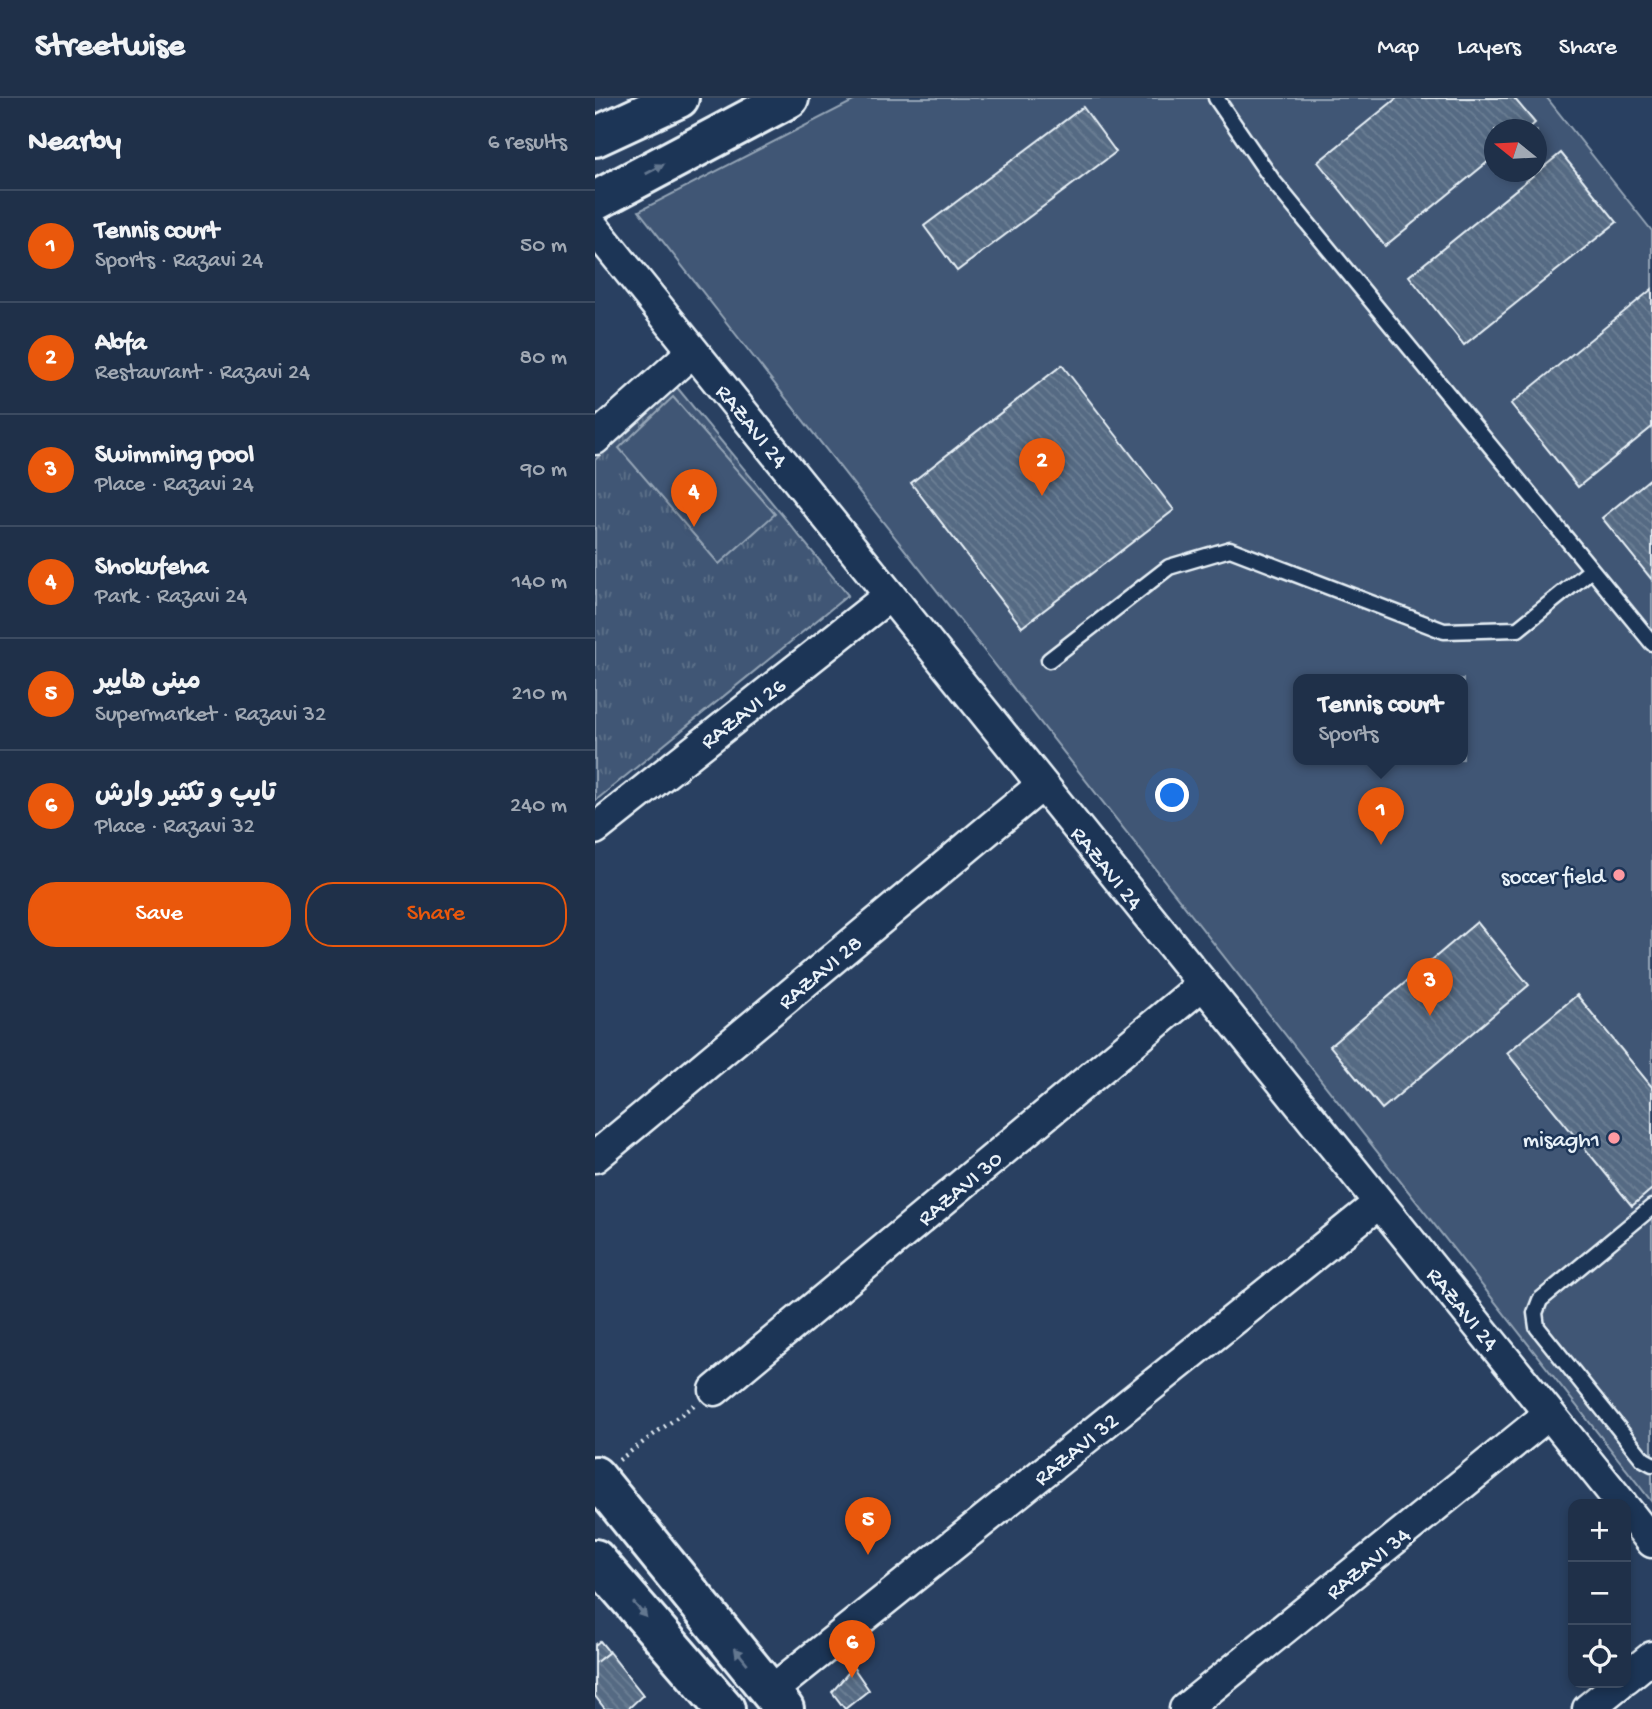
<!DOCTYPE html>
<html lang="en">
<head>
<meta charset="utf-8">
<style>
	:root { --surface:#1f3049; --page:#2c3c53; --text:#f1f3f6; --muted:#a1a9b4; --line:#3c4b61; --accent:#ea580c }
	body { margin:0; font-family:"Gochi Hand","Playpen Sans Arabic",sans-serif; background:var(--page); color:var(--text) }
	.controls { position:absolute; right:21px; bottom:21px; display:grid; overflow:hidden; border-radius:14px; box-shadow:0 4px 10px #0003 }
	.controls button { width:63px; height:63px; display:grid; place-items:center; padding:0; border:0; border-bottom:2px solid var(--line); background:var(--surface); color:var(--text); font:35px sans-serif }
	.compass { position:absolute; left:889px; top:21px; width:63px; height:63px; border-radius:50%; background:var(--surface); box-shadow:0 4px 10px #0003; rotate:288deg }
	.you { position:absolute; left:578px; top:698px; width:24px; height:24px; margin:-18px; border:5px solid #fff; border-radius:50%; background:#1a73e8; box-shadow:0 0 0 10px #1a73e833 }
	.badge { display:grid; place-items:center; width:46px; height:46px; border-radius:50%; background:var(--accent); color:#fff; font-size:23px; font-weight:700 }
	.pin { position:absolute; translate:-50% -58px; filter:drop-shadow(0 2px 4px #0008) }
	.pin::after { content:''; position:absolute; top:37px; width:24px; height:21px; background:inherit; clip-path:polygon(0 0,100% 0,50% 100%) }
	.popup { position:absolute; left:698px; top:576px; width:175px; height:91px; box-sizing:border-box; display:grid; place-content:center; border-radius:14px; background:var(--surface); filter:drop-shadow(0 2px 5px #0005); font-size:23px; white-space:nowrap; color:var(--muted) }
	.popup b { font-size:26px; color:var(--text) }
	.popup::after { content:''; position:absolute; left:50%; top:100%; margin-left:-14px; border:14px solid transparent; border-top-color:var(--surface) }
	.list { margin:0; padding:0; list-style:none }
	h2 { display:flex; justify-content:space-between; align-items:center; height:91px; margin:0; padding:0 28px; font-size:30px }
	h2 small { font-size:23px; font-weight:400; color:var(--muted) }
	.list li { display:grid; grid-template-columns:46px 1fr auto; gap:21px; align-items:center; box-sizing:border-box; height:112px; padding:0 28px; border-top:2px solid var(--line) }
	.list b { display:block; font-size:26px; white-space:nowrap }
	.list p { margin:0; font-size:23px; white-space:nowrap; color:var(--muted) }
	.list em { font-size:23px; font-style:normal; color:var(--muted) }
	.actions { display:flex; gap:14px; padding:21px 28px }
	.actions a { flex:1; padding:16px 0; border:2px solid var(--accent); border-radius:28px; text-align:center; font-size:24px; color:var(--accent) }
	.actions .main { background:var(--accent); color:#fff }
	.icon { flex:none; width:38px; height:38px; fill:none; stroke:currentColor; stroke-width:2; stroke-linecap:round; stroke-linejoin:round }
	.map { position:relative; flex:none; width:1057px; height:1611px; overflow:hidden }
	header { display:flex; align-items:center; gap:42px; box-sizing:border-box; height:98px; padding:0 35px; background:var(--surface); border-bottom:2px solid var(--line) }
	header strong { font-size:33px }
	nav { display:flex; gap:38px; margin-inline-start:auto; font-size:24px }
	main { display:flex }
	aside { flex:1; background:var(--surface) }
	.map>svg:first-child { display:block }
	.grass { fill:url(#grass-tufts); stroke:#94a4b6; stroke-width:2 }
	.pitch { fill:#415774; stroke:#94a4b6; stroke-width:2; fill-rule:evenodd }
	.building { fill:url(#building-back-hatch); stroke:#e8f1f8; stroke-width:2 }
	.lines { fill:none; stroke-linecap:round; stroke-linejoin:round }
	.lane-casing { stroke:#e8f1f8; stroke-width:19 }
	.street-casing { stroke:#e8f1f8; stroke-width:35 }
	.secondary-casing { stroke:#e8f1f8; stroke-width:44 }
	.path { stroke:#e8f1f8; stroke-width:4.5; stroke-dasharray:2 5; stroke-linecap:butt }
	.lane { stroke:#1d3557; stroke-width:14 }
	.street { stroke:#1d3557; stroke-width:30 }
	.secondary { stroke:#1d3557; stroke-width:38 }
	.oneway { fill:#64778f }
	.poi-dot { fill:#ff9aa2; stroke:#1d3557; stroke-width:2.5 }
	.labels { text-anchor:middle; stroke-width:5; stroke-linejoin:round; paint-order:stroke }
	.street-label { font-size:23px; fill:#e8f1f8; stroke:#1d3557 }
	.poi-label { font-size:23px; fill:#e8f1f8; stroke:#1d3557; text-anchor:end }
</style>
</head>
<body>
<header>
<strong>Streetwise</strong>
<nav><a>Map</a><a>Layers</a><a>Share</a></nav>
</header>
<main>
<aside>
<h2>Nearby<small>6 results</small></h2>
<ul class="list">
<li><span class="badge">1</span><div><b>Tennis court</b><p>Sports · Razavi 24</p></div><em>50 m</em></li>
<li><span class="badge">2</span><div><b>Abfa</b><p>Restaurant · Razavi 24</p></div><em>80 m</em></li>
<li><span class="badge">3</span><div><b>Swimming pool</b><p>Place · Razavi 24</p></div><em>90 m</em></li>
<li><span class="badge">4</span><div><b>Shokufeha</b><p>Park · Razavi 24</p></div><em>140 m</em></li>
<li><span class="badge">5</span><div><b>مینی هایپر</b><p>Supermarket · Razavi 32</p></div><em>210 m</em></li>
<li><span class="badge">6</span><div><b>تایپ و تکثیر وارش</b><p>Place · Razavi 32</p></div><em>240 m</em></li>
</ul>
<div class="actions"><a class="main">Save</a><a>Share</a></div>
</aside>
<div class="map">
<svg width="1057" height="1611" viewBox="0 0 1057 1611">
	<defs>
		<pattern id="grass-tufts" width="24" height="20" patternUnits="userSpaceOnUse" patternTransform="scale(1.75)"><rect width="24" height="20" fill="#415774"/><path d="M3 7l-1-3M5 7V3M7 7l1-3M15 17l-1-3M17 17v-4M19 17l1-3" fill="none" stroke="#5c7089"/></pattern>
		<pattern id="building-back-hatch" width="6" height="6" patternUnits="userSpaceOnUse" patternTransform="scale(1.75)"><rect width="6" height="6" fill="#556a83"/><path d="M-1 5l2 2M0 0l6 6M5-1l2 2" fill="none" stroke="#6d8095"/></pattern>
	</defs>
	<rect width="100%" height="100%" fill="#294061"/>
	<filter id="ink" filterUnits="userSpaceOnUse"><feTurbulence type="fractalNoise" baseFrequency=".0143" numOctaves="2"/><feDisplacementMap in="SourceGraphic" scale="14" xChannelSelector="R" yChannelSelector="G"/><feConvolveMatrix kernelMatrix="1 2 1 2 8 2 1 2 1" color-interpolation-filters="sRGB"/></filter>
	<g filter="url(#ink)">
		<path class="grass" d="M 80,287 L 253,497 L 0,703 L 0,362 Z"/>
		<path class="pitch" d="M 264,0 L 952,0 L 1057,133 L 1057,1404 L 44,113 ZM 900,32 L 942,32 L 942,74 L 900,74 ZM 704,581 L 868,581 L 868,661 L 704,661 Z
			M 78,299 L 180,416 L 124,466 L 24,350 Z"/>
		<path class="building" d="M 802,0 L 919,0 L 940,25 L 932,32 L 900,32 L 900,58 L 790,148 L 723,64 Z
			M 488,9 L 521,54 L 362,173 L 329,128 Z
			M 966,55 L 1022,124 L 869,247 L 814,178 Z
			M 1057,191 L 1057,329 L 983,389 L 916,306 Z
			M 467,267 L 579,412 L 427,529 L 316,385 Z
			M 1057,379 L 1057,482 L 1007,420 Z
			M 882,824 L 934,887 L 787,1011 L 735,948 Z
			M 982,897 L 1057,989 L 1057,1091 L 1037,1108 L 912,955 Z
			M 5,1543 L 14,1554 L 0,1565 L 0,1547 Z
			M 14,1554 L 48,1597 L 33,1611 L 10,1611 L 0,1598 L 0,1565 Z
			M 258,1569 L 274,1592 L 250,1611 L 237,1594 Z"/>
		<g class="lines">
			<defs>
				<path id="lane" d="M 621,0 L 678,83 L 1057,545
					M 454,562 L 574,469 L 635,451 L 849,533 L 923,531 L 996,472
					M 1057,1109 L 945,1202 L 940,1215 L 942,1229 L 1048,1361 L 1057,1366"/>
				<path id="street" d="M 0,131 L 1027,1406
					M 0,341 L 98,253
					M 0,731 L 295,497
					M 0,1059 L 447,687
					M 120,1292 L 608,886
					M 1031,1411 L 1057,1444
					M 1031,1580 L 1057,1559
					M 175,1594 L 784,1105
					M 590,1611 L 954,1316
					M 993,1611 L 1025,1585"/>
				<path id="secondary" d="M 0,39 L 84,0
					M 0,103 L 194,0
					M 0,1378 L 189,1611
					M 0,1461 L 130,1611"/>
			</defs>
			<use href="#lane" class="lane-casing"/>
			<use href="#street" class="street-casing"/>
			<use href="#secondary" class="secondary-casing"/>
			<path class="path" d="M 24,1362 L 99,1307"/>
			<use href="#lane" class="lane"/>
			<use href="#street" class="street"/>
			<use href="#secondary" class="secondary"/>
		</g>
		<defs><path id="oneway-solid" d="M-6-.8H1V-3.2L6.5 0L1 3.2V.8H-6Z" transform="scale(1.75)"/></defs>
		<g class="oneway">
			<use href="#oneway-solid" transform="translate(60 71) rotate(-28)"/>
			<use href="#oneway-solid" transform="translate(45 1512) rotate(49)"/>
			<use href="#oneway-solid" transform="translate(146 1558) rotate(-129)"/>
		</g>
	</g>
	<g class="poi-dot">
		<circle cx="1024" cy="777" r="7"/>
		<circle cx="1019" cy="1040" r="7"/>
	</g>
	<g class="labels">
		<g class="street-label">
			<text transform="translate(158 327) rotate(51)" y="8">RAZAVI 24</text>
			<text transform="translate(147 614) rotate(-38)" y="8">RAZAVI 26</text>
			<text transform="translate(513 769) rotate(51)" y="8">RAZAVI 24</text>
			<text transform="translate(224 873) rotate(-40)" y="8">RAZAVI 28</text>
			<text transform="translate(364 1089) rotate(-40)" y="8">RAZAVI 30</text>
			<text transform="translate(869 1210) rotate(51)" y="8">RAZAVI 24</text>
			<text transform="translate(480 1350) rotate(-39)" y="8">RAZAVI 32</text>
			<text transform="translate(772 1464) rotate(-39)" y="8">RAZAVI 34</text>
		</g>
		<g class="poi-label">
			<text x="1010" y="785">soccer field</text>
			<text x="1005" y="1048">misagh1</text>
		</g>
	</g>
</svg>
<div class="controls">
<button>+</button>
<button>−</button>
<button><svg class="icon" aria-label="locate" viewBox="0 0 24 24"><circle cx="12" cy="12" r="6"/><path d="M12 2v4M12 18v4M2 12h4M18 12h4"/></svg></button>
</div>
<svg class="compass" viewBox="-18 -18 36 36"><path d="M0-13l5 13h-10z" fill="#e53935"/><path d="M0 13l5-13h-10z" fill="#a1a9b4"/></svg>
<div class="you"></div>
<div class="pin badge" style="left:786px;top:747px">1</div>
<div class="popup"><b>Tennis court</b>Sports</div>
<div class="pin badge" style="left:447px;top:398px">2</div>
<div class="pin badge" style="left:835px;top:918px">3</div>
<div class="pin badge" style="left:99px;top:429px">4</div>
<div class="pin badge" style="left:273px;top:1457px">5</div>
<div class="pin badge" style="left:257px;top:1580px">6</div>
</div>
</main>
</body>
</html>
